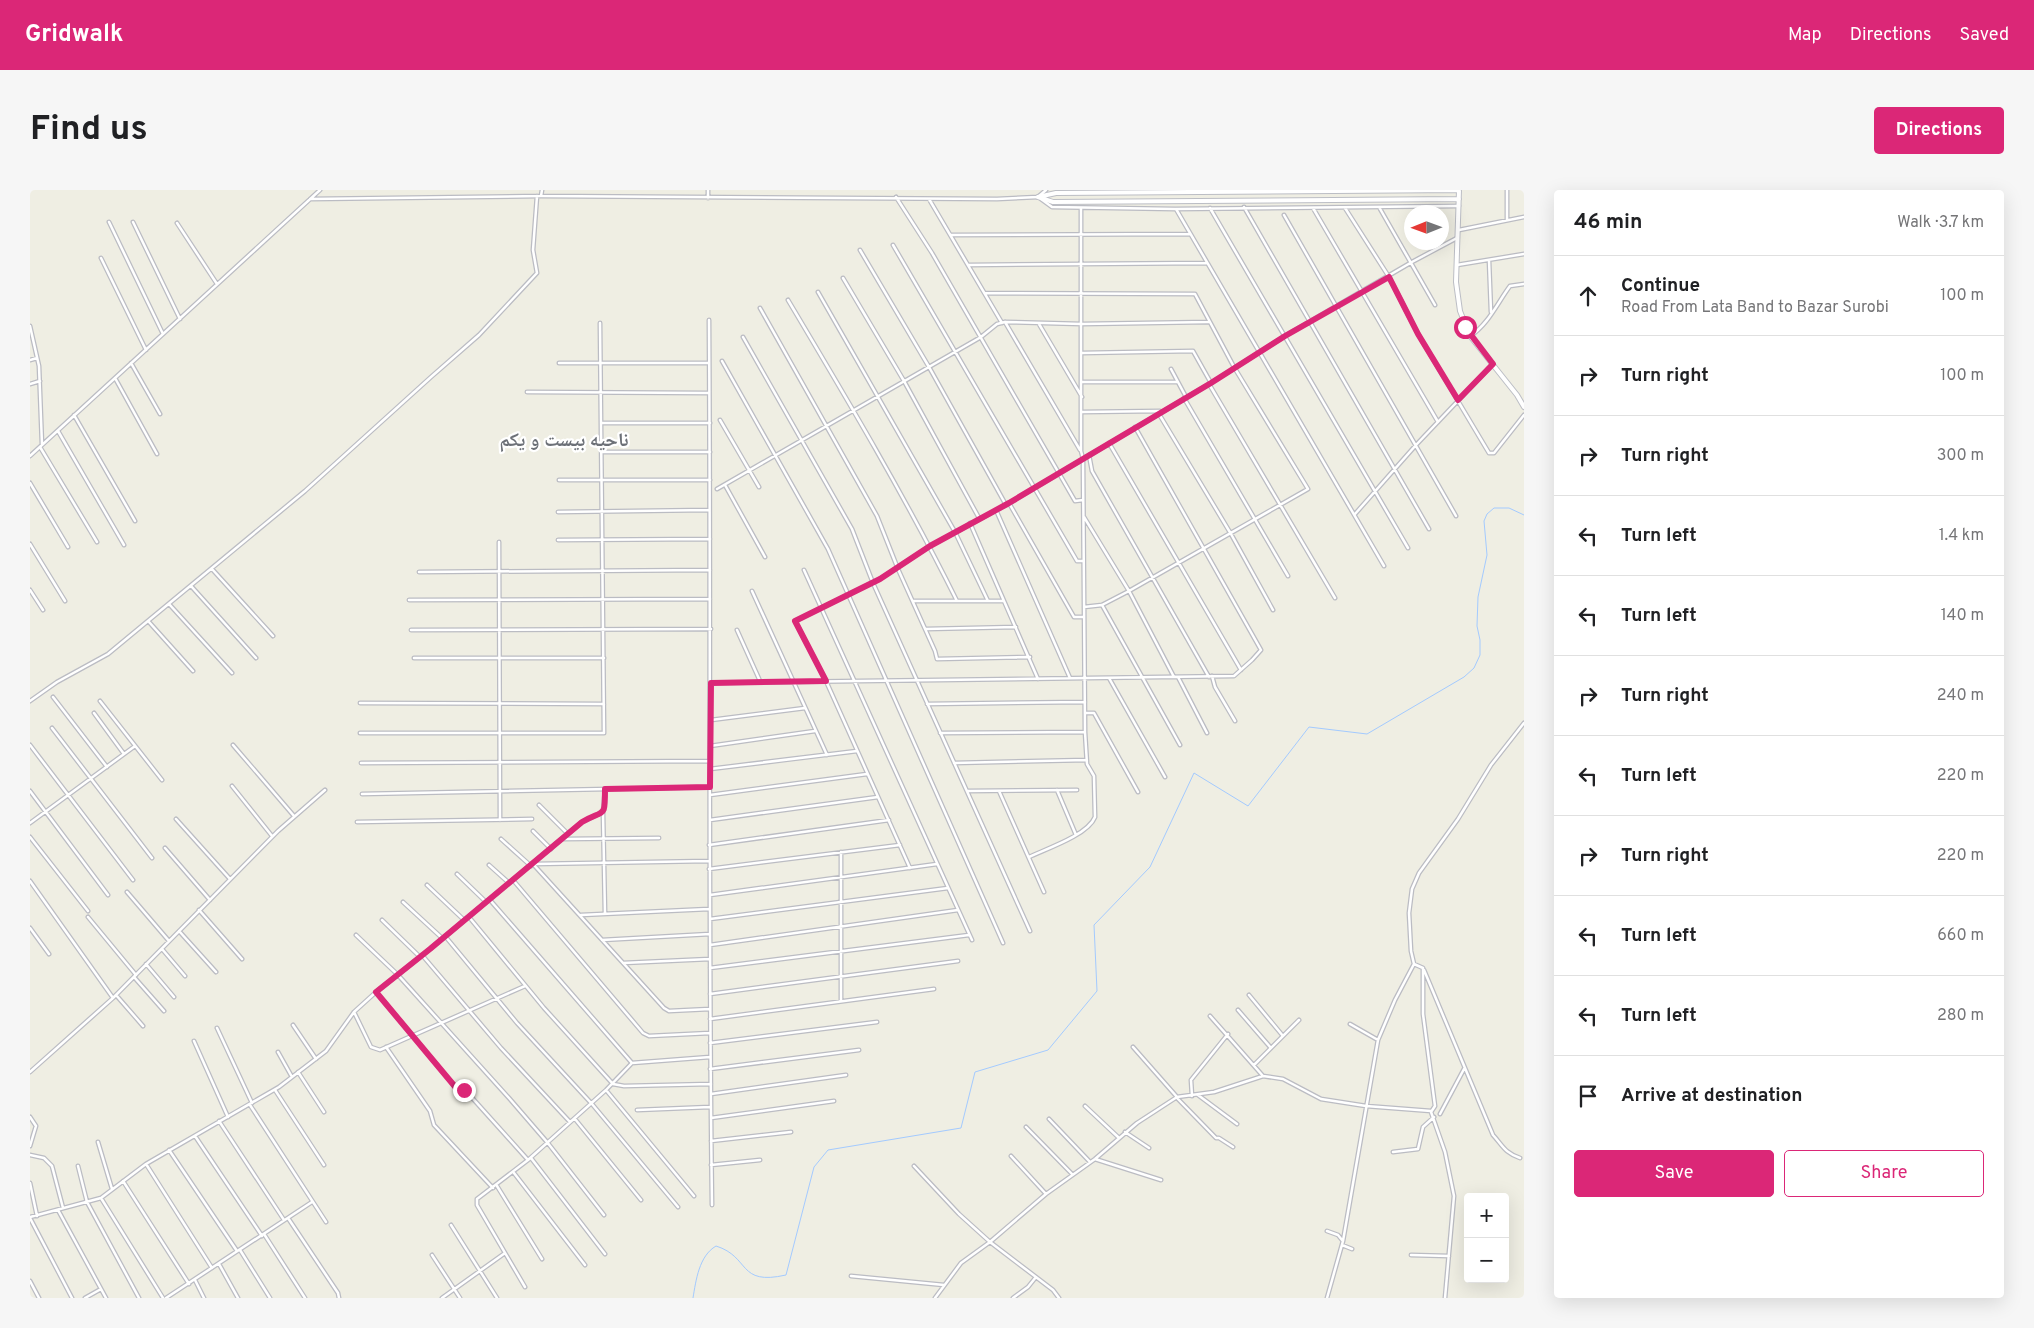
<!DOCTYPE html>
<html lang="en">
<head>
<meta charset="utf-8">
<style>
	:root { --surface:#fff; --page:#f6f6f6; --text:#202124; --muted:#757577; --line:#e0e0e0; --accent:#db2777 }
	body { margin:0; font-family:Overpass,"Noto Naskh Arabic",sans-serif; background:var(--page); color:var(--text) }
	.controls { position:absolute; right:15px; bottom:15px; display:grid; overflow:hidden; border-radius:5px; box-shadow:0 5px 20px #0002 }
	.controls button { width:45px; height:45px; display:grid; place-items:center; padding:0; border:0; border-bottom:1px solid var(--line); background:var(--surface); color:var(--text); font:25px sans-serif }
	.compass { position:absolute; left:1374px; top:15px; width:45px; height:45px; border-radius:50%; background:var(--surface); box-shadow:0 5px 20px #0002; rotate:269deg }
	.stop { position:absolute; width:15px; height:15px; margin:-11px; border:4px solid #db2777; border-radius:50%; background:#fff }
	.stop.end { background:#db2777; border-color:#fff; box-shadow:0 1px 5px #0008 }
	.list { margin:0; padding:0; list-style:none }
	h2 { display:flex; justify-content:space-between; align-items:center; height:65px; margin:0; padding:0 20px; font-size:21px }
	h2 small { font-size:16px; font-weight:400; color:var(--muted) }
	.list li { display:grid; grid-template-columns:32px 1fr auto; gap:15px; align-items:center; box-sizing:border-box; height:80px; padding:0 20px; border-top:1px solid var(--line) }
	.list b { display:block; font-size:19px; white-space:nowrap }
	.list p { margin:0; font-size:16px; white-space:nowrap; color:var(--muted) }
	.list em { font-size:16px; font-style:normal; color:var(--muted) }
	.actions { display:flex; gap:10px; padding:15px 20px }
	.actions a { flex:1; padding:11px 0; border:1px solid var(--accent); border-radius:5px; text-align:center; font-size:18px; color:var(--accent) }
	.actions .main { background:var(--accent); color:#fff }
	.icon { flex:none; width:28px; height:28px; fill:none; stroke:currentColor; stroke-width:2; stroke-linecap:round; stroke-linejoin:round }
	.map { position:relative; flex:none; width:1494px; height:1108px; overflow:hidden; border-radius:5px }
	header { display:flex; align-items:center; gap:30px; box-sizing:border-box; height:70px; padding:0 25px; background:var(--accent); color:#fff }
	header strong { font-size:24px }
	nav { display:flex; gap:28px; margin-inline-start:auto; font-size:18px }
	.intro { display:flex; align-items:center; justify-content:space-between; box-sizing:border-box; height:120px; padding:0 30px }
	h1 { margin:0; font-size:35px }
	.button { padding:12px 22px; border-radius:5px; background:var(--accent); color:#fff; font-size:18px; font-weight:700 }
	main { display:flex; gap:30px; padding:0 30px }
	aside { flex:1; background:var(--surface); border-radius:5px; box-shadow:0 5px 20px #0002 }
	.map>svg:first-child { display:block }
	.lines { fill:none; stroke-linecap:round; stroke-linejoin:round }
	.stream { stroke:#a3caff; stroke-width:1 }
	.street-casing { stroke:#bbbcc3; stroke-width:5 }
	.secondary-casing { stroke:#bcbec5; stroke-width:6 }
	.street { stroke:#fff; stroke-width:2.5 }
	.secondary { stroke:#fff; stroke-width:4 }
	.route { stroke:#db2777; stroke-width:6 }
	.labels { text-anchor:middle; stroke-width:4.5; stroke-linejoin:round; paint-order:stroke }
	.district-label { font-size:19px; font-weight:bold; fill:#6c7077; stroke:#fff }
</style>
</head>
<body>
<header>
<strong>Gridwalk</strong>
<nav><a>Map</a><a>Directions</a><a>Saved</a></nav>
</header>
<div class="intro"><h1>Find us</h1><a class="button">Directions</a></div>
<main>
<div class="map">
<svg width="1494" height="1108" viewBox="0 0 1494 1108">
	<rect width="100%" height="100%" fill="#efeee3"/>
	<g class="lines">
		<path class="stream" d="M 663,1108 C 666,1090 669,1066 686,1056 C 721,1067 707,1096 756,1085 L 784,977 L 798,960 L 931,938 L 945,882 L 1018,860 L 1067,801 L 1064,735 L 1120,677 L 1164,583 L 1218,616 L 1279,537 L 1337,544 L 1434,487 L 1444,478 L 1450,465 L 1450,450 L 1447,436 L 1448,407 L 1457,365 L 1454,331 L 1457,324 L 1464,318 L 1479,318 L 1494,325"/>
		<defs>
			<path id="street" d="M 511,6 L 512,0
				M 866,7 L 902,63 L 1045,311 L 1053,310
				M 678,8 L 678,0
				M 280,9 L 511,6 L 967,9 L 1008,7 L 1016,0
				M 899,9 L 972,133
				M 1011,9 L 1022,17 L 1145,19 L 1429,16
				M 1214,17 L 1399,339
				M 1349,17 L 1405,115
				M 1180,18 L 1378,358
				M 1283,18 L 1408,232
				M 1315,18 L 1359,87 L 1388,144 L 1459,263 L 1464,263 L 1494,225
				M 1146,19 L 1354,376
				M 1254,25 L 1426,326
				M 1477,30 L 1477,0
				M 79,32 L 133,144
				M 103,32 L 150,129
				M 147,33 L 187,94
				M 1429,40 L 1494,27
				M 921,45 L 1160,44
				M 863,55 L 1047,371 L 1053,371
				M 830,60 L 899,177 L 976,315
				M 71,68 L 116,160
				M 1459,70 L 1461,122
				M 939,75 L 1177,73
				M 1427,75 L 1494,64
				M 813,88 L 874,191 L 949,328
				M 788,102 L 925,342 L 958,411
				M 955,103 L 1165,104 L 1204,177 L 1278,299 L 1099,401 L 1072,415 L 1054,417
				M 758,110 C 817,209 876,308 927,411
				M 730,118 L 847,326 L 868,379 L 905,461 L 907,469 L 1000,467
				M 679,130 C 681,425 678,720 682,1015
				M 975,132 L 1050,260
				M 1009,134 L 1052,207
				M 0,136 L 9,176 L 12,255
				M 1440,146 C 1458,135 1468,112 1480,96 L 1494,94
				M 713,147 L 822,339 L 843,393 L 1000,741
				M 1052,163 L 1163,161 L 1181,193
				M 0,170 L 7,168
				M 692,171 L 798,359 L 973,753
				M 101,173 L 130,224
				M 529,173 L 679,173
				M 1141,179 L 1156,207
				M 85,188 L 127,264
				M 1052,192 L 1148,192
				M 0,194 L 10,191
				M 1179,194 L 1305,408
				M 497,202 L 679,203
				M 1154,208 L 1258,386
				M 1052,222 L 1130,221
				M 1129,224 L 1201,344 L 1243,420
				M 44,225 L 105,331
				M 690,230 L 729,297
				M 571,233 L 680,233
				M 28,241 L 94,355
				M 1079,253 L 1211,480
				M 10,257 L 67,352
				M 572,262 L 680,262
				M 1059,265 L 1062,281 L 1179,487
				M 0,266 L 290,0
				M 529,290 L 680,290
				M 0,293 L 38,357
				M 695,295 L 735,367
				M 687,299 L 951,147 L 967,134 L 975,132 L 1052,134 L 1179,132
				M 979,313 L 1044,427 L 1054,427
				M 966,320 L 1040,488
				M 528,322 L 679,320
				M 1325,324 L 1386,255 L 1463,174
				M 1054,327 L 1099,401 L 1144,487
				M 940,333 L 1008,489
				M 528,350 L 680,349
				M 469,352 L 470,630
				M 0,354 L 35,411
				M 182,379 L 243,446
				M 774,380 L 942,750
				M 389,382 L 680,380
				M 161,396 L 226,468
				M 0,400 L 13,420
				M 722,401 L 797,565
				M 379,410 L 680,409
				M 883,411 L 974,411
				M 139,414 L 202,483
				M 1072,415 L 1150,555
				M 119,432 L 163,481
				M 896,439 L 986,437
				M 381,440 L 681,439
				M 707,440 L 730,491
				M 384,468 L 574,468
				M 1182,486 L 1185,497 L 1205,531
				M 1148,487 L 1177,543
				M 1079,488 L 1135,587
				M 681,493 L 1204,486 L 1222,470 L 1231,460 L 1105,237
				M 23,507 L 77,577
				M 0,511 L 27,492 L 78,464 L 275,301 L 401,187 L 449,145 L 507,83 L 503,60 L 507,6
				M 70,511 L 132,590
				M 330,513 L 574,514
				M 897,514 L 1055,512
				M 64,523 L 94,564
				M 1055,523 L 1064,523 L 1108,602
				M 681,530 L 775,518
				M 22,538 L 122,668
				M 330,543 L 574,543 L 570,133
				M 910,543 L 1055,542
				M 0,555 L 103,690
				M 203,555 L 264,626
				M 680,556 L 785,541
				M 331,573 L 680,571
				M 924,573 L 1057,570
				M 680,579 L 827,561
				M 202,596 L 242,646
				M 1027,600 L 1046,645
				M 0,601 L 78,705
				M 937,601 L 1047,600
				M 969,601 L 1014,702
				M 332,604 L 680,597
				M 680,605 L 837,584
				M 509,615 L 538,644
				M 573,623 L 575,724
				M 146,629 L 200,689
				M 680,630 L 848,607
				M 327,632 L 502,629
				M 0,633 L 105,556
				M 503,641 L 521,659
				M 0,647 L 58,721
				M 471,649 L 501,676
				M 534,649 L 629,648
				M 679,655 L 859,630
				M 135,658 L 180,710
				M 811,662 L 811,811
				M 999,667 C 1016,659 1058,645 1065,627 L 1064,586 L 1057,574 L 1055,542 L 1053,269 L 1051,261 L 1051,18
				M 503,674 L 634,818 L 639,821 L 680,819
				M 504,674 L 679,671
				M 459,675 L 479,693
				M 880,678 L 796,491 L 765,431 L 850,389 L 900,356 L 976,315 L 1181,193 L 1255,146 L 1382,72 L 1427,48
				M 679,679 L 870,655
				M 427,684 L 456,712
				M 483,690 L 613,843 L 619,846 L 680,843
				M 0,691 L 83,808
				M 397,695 L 434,730
				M 97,702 L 139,751
				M 680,705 L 907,674
				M 460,710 L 602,873
				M 373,712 L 412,748
				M 169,720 L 212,769
				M 551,725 L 679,719
				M 58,727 L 106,785
				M 439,727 L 514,818 L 583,894 L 594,896 L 681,894
				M 680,729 L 918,698
				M 352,730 L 390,767
				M 0,738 L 19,764
				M 149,741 L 186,782
				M 326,745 L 368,785 L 479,908 L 517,952 L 574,1025
				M 415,746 L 487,833 L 562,914 L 648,1017
				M 572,750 L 680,744
				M 680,755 L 928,720
				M 132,759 L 155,786
				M 392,765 L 471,858 L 540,932
				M 593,773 L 680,769
				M 116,774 L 144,807
				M 1384,774 L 1393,778 L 1393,824 L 1405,916 L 1401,922 L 1415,962 L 1424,1006 L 1415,1108
				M 680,778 L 939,745
				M 1394,780 L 1463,945 C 1473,956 1475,963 1490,968
				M 104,787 L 134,821
				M 346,802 L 427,899 L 436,901 L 498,970
				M 680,804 L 928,771
				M 86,805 L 113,836
				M 1219,805 L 1253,846
				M 1208,820 L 1241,858
				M 324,822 L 341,857 L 350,860 L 495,796
				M 1180,826 L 1233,886
				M 680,829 L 904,799
				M 1320,834 L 1348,850
				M 263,835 L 286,869
				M 187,838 L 222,913
				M 164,851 L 198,927
				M 680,853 L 847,832
				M 356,857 L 400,921 L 404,935 L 463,998
				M 1103,857 L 1147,907
				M 248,862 L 262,887
				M 1224,875 L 1269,830
				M 680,879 L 829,860
				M 0,882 L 83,808 L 248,641 L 295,600
				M 268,882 L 294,922
				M 245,900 L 294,975
				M 576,900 L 664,1006
				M 681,904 L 816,885
				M 1168,905 L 1207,934
				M 1162,906 L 1161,890 L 1198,844
				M 1147,908 L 1186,948 L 1189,948 L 1203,957
				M 220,915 L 296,1032
				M 1055,916 L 1088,947
				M 607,920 L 680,917
				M 1410,924 L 1434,879
				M 0,927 L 6,936 L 0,956
				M 681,928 L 804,911
				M 545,929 L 611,1010
				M 1019,929 L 1060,972
				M 189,931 L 254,1030
				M 996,937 L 1042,984
				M 1095,942 L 1119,958
				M 165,946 L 232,1046
				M 681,951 L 761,942
				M 68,952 L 82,999
				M 139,960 L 207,1061
				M 1363,962 L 1388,959 L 1393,937 L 1404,927
				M 0,965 L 14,968 L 22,976 L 33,1018
				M 981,966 L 1016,1004
				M 501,968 L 575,1064
				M 1065,969 L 1131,990
				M 116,974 L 182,1078
				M 681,975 L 730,970
				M 48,976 L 57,1012 L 109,1108
				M 884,976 L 929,1024 L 960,1052 L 1023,1100 L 1029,1108
				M 484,983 L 555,1075
				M 93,991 L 159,1094
				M 0,993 L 7,1026
				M 467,996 L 512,1069
				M 71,1008 L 133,1108
				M 28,1020 L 76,1108
				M 0,1027 L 71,1008 L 116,974 L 249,897 L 296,861 L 324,822 L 346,802 L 400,759 L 552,632 L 573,622 L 575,599
				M 0,1028 L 42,1108
				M 258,1028 L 308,1103 L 309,1108
				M 421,1035 L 467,1108
				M 1297,1041 L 1308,1045 L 1312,1050
				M 234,1044 L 275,1108
				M 1312,1055 L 1322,1059
				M 210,1060 L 240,1108
				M 402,1065 L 430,1108
				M 1381,1065 L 1419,1066
				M 189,1074 L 208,1108
				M 821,1086 L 914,1095
				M 165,1090 L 174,1108
				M 0,1091 L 9,1108
				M 495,1097 L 447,1015 L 447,1009 L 498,970 L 576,900 L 602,873 L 680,867
				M 55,1108 L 71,1099
				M 136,1108 L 282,1012
				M 412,1108 L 475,1063
				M 905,1108 L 931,1073 L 960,1052 L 1016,1004 L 1065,969 L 1107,933 L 1147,907 L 1184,902 L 1233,886 L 1253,889 L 1291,909 L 1336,916 L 1401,921
				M 983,1108 L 998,1097 L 1006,1087
				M 1297,1108 L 1313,1051 L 1348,850 L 1365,810 L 1384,774 L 1381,761 L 1379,723 L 1382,699 L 1389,683 L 1428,629 L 1461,575 L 1494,533"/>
			<path id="secondary" d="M 1429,0 L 1426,92 L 1430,121 L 1440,146 L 1487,205 L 1494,217
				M 1008,7 L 1023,12 L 1429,9
				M 1008,7 L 1026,3 L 1429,0"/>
		</defs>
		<use href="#street" class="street-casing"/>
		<use href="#secondary" class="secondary-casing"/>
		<use href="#street" class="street"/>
		<use href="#secondary" class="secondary"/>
	</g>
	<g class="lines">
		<path class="route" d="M 434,900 L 427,899 L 346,802 L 400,759 L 552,632 C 575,619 575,629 575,599 L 680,597 L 681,493 L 796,491 L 765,431 L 850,389 L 900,356 L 979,313 L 1181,193 L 1255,146 L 1359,87 L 1388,144 L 1428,210 L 1463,174 L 1435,137"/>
	</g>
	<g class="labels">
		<g class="district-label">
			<text x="534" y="256">ناحیه بیست و یکم</text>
		</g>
	</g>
</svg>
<div class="controls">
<button>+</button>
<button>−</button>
</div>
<svg class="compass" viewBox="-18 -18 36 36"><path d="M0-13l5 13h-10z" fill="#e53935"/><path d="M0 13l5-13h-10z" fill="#757577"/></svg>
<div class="stop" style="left:1435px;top:137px"></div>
<div class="stop end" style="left:434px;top:900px"></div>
</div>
<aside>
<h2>46 min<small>Walk · 3.7 km</small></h2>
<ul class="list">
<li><svg class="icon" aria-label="ahead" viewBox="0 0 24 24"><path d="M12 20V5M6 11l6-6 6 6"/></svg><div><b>Continue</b><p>Road From Lata Band to Bazar Surobi</p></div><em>100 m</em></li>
<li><svg class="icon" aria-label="right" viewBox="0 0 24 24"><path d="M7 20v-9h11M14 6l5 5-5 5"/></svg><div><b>Turn right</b></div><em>100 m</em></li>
<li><svg class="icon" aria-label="right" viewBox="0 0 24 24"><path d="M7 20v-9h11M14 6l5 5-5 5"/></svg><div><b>Turn right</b></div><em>300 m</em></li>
<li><svg class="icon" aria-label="left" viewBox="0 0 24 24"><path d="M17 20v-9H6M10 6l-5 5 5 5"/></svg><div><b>Turn left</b></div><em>1.4 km</em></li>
<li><svg class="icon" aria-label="left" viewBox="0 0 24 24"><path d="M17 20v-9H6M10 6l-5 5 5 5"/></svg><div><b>Turn left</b></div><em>140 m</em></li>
<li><svg class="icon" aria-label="right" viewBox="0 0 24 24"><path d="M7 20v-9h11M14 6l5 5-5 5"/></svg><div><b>Turn right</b></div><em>240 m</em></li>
<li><svg class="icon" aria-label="left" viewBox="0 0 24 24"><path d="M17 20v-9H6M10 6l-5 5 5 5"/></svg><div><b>Turn left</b></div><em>220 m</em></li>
<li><svg class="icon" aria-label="right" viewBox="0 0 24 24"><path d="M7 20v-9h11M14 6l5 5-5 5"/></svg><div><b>Turn right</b></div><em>220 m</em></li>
<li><svg class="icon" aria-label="left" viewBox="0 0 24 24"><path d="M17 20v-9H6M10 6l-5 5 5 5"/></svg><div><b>Turn left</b></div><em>660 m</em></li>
<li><svg class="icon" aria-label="left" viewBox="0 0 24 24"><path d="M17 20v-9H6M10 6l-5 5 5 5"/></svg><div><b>Turn left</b></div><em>280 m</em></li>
<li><svg class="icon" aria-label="arrive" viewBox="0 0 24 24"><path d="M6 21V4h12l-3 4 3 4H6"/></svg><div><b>Arrive at destination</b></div></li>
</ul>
<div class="actions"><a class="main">Save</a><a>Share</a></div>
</aside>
</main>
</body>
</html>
